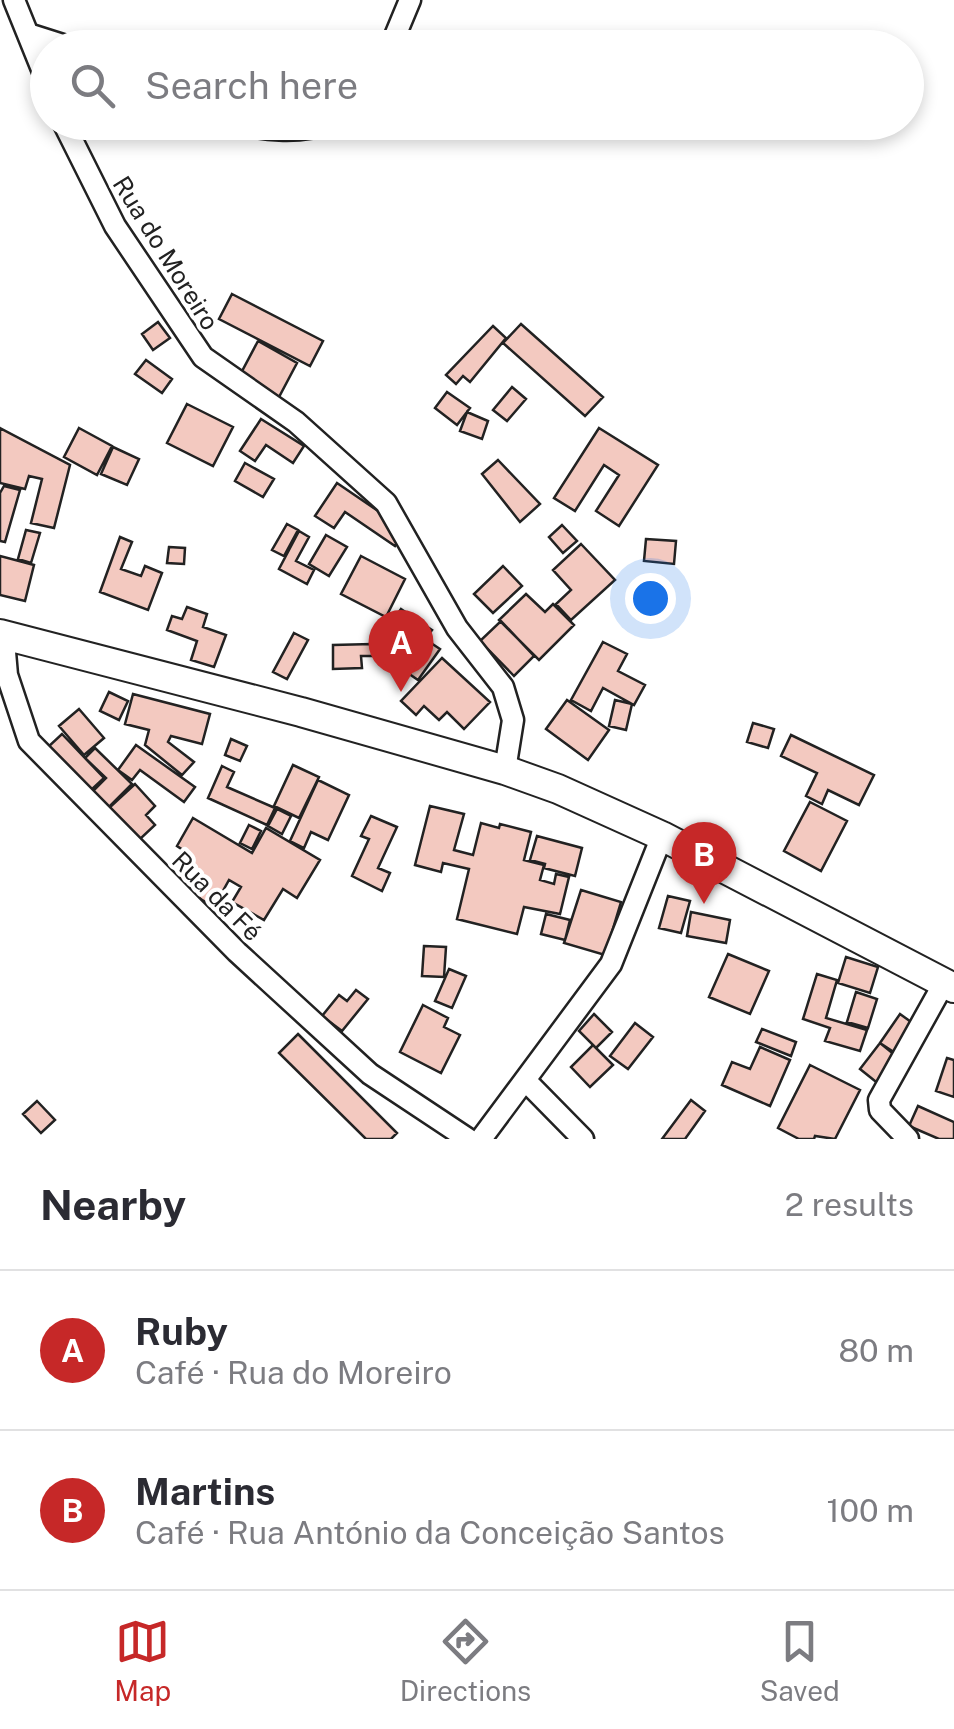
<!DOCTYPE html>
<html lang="en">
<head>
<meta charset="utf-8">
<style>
	:root { --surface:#fff; --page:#f2f2f3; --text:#2b2b33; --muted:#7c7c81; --line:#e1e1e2; --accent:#c62828 }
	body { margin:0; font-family:"Public Sans",sans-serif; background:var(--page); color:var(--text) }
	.you { position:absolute; left:650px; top:598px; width:35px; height:35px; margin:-25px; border:8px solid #fff; border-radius:50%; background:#1a73e8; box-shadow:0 0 0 15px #1a73e833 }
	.badge { display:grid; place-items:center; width:65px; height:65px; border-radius:50%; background:var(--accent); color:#fff; font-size:32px; font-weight:700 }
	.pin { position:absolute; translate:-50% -82px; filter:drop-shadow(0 2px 5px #0008) }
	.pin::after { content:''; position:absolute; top:52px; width:35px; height:30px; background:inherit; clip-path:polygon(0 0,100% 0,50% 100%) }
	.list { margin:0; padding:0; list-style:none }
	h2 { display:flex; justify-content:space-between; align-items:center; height:130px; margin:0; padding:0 40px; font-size:42px }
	h2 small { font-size:32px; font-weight:400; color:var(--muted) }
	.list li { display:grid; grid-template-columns:65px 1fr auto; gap:30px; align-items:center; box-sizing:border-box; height:160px; padding:0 40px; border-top:2px solid var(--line) }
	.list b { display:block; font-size:38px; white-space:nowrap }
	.list p { margin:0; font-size:32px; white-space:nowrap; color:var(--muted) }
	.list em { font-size:32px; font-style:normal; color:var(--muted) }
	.icon { flex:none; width:55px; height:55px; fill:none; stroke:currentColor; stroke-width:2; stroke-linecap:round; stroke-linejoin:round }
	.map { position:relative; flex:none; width:954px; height:1139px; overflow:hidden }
	.search { position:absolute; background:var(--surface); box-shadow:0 5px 15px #0003; left:30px; right:30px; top:30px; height:110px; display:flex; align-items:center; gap:25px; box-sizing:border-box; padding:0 35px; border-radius:55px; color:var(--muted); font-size:38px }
	.sheet { height:450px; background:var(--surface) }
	nav { display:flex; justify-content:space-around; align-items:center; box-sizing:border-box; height:140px; border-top:2px solid var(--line); background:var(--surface); font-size:28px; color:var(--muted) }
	nav a { display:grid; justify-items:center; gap:5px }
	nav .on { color:var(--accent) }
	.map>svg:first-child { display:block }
	.building { fill:#f3c9c0; stroke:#222; stroke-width:2.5 }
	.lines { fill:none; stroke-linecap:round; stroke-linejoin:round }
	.minor-casing { stroke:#222; stroke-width:25 }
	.secondary-casing { stroke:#222; stroke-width:32 }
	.minor { stroke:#fff; stroke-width:20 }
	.secondary { stroke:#fff; stroke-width:28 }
	.labels { text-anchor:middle; stroke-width:8; stroke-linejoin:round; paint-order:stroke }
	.street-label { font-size:25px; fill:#222; stroke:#fff }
</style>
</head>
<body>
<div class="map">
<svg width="954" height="1139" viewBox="0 0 954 1139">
	<rect width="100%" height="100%" fill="#fff"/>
	<path class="building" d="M 232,294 L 323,341 L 310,366 L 219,319 Z
		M 158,322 L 170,338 L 153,350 L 142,334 Z
		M 521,324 L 603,397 L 585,416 L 503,343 Z
		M 493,326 L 506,338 L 470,382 L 463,376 L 456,384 L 446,375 Z
		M 258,341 L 297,363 L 279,397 L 240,375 Z
		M 146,360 L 172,379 L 162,393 L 135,374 Z
		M 512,387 L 526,399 L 507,421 L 493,410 Z
		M 447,392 L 470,408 L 457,425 L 435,408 Z
		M 187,404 L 233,427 L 213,466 L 167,443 Z
		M 467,412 L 488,421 L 482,439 L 460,431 Z
		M 261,419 L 304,446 L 293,463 L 266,445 L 255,461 L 240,451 Z
		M 0,428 L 70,465 L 54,528 L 31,523 L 42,479 L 29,476 L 25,489 L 0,483 Z
		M 79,428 L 112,446 L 97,475 L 64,457 Z
		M 599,428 L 658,465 L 619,526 L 596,511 L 619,475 L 604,465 L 575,511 L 554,498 Z
		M 113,447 L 139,459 L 127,485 L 101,474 Z
		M 498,460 L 540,504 L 520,522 L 482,474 Z
		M 245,463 L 274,479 L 263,497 L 235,481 Z
		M 337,483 L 406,530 L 395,546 L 345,512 L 334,528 L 315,516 Z
		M 4,486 L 20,490 L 5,542 L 0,541 L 0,493 Z
		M 287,524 L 298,530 L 284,556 L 272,550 Z
		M 562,525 L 577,541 L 563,553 L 549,537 Z
		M 26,530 L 40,533 L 31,563 L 18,559 Z
		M 299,531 L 309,537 L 296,561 L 314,570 L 307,584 L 279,569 Z
		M 326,535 L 347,547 L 329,576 L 309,564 Z
		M 120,537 L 132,542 L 121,569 L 141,576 L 145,566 L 162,573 L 148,610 L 100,592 Z
		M 646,539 L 676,541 L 674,564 L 644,561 Z
		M 581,544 L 615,580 L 571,620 L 556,604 L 571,590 L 553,570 Z
		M 169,547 L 185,548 L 184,564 L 167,563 Z
		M 0,556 L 34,565 L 25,601 L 0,595 Z
		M 361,556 L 405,579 L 386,617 L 341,594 Z
		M 503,566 L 522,586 L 493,613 L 474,594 Z
		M 526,594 L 545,612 L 553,604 L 574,625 L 539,660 L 499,620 Z
		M 187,607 L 207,614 L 203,627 L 226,635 L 214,667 L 191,660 L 197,641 L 167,630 L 172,616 L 182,619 Z
		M 401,609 L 432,630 L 425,639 L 440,649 L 418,680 L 373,649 Z
		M 501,621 L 534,656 L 514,676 L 480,641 Z
		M 294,633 L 308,640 L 287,679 L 273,672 Z
		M 603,642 L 627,654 L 618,671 L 645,685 L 634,705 L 603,688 L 591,711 L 571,700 Z
		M 372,644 L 373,656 L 361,656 L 362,668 L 333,669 L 333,645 Z
		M 442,658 L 490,702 L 464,729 L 447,712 L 439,720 L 424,706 L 416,715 L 401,701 Z
		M 109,692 L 128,701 L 119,720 L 100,711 Z
		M 133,694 L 210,714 L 202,744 L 171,736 L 168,742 L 194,762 L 182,775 L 145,745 L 149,730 L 125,724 Z
		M 567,700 L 609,730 L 588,760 L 546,729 Z
		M 615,700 L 632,704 L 626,730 L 609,726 Z
		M 79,709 L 104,738 L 84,755 L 59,726 Z
		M 753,723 L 774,729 L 768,748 L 747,742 Z
		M 62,734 L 104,778 L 90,791 L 48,747 Z
		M 791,735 L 874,775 L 859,805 L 828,790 L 822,804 L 806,796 L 817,773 L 781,756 Z
		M 231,739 L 247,746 L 240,761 L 225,755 Z
		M 136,745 L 195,787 L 184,802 L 140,770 L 132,780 L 118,770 Z
		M 95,748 L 132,784 L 107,809 L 91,793 L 106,778 L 85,758 Z
		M 293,765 L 319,777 L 299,818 L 274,806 Z
		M 222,766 L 234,772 L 227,787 L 275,808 L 267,825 L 208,798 Z
		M 318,780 L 349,795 L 328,840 L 311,832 L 304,848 L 290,841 Z
		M 135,784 L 155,806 L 146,815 L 155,825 L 139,840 L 109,808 Z
		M 810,802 L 847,821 L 821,871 L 784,851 Z
		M 430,806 L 464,814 L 454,850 L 473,855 L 481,823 L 499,828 L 500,824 L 531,832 L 524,860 L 544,865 L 540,880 L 554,884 L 556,874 L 569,877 L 560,914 L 524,907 L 517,934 L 457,919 L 469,869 L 443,863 L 441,872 L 415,865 Z
		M 277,809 L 291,816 L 282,834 L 268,826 Z
		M 371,816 L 397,827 L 378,868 L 390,873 L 382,891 L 352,876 L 369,839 L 361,836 Z
		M 193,818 L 252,853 L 266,828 L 320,860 L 297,898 L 283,889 L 264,920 L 232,902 L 241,887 L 229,880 L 214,907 L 172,882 L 189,854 L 177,846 Z
		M 249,825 L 261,831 L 252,849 L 240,843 Z
		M 537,836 L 582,848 L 575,876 L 544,868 L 545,864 L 530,860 Z
		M 581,890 L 621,902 L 605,955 L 564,943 Z
		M 668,896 L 690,901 L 681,933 L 659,928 Z
		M 691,912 L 730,920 L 726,943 L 687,936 Z
		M 546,914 L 570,920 L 565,940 L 541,934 Z
		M 424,946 L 446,947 L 444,977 L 422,976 Z
		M 728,954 L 769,971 L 750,1014 L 709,997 Z
		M 846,957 L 878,967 L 870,993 L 838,983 Z
		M 449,969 L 466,976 L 452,1008 L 435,1001 Z
		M 817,974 L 837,980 L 826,1018 L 867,1030 L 860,1051 L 825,1041 L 830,1028 L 803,1019 Z
		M 356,990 L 368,999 L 342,1031 L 322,1016 L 339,995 L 347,1001 Z
		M 856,992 L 877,999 L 868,1028 L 847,1022 Z
		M 423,1005 L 448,1018 L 444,1027 L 460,1035 L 441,1073 L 400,1052 Z
		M 594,1014 L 612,1032 L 596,1048 L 579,1031 Z
		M 900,1014 L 925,1032 L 906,1060 L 880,1043 Z
		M 635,1023 L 653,1037 L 628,1069 L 610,1056 Z
		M 762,1029 L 796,1042 L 791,1056 L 756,1042 Z
		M 298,1034 L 397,1133 L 391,1139 L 366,1139 L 279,1053 Z
		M 880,1043 L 901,1060 L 880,1085 L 860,1069 Z
		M 593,1045 L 613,1065 L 590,1087 L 571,1067 Z
		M 760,1047 L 790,1060 L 770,1106 L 722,1085 L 732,1062 L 750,1069 Z
		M 947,1058 L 954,1060 L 954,1097 L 936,1091 Z
		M 810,1065 L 860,1090 L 835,1139 L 815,1136 L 814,1139 L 799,1139 L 778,1128 Z
		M 691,1100 L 705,1111 L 685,1139 L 662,1139 Z
		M 37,1101 L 55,1120 L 41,1133 L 23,1114 Z
		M 918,1106 L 954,1122 L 954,1139 L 939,1139 L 909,1126 Z"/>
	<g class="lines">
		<defs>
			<path id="minor" d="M 14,0 L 48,84
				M 28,34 L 72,48
				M 390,48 L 410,0
				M 63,122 L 115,226 L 203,357 L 296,422 L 386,503 L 457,628 L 503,687 L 513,720 L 505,770
				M 228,122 C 261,129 298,135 331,122
				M 9,636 L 5,652 L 7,675 L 29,741 L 237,952 L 370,1074 L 468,1139
				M 525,1080 L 583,1139
				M 481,1139 L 611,964 L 662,836
				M 908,1139 L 880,1110 L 879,1100 L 944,983"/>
			<path id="secondary" d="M 0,634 L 301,712 L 505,770 L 558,789 L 662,836 L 954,988"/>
		</defs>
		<use href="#minor" class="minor-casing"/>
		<use href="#secondary" class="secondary-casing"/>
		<use href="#minor" class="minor"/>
		<use href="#secondary" class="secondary"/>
	</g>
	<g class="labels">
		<g class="street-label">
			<text transform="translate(166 253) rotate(58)" y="9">Rua do Moreiro</text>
			<text transform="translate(217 896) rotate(45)" y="9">Rua da Fé</text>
		</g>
	</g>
</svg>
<div class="you"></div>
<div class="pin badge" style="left:401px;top:692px">A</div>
<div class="pin badge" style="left:704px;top:904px">B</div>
<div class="search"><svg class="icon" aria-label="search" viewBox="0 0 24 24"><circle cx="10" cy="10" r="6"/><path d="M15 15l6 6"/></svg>Search here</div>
</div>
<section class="sheet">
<h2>Nearby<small>2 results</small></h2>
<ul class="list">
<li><span class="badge">A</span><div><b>Ruby</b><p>Café · Rua do Moreiro</p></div><em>80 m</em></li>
<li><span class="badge">B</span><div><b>Martins</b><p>Café · Rua António da Conceição Santos</p></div><em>100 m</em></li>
</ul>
</section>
<nav>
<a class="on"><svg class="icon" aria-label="map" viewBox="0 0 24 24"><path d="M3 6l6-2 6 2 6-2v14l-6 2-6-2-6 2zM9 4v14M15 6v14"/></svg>Map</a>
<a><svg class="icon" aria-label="directions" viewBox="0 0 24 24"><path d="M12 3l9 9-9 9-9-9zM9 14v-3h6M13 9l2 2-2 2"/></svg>Directions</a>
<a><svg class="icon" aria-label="saved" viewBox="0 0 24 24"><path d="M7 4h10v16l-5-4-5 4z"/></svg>Saved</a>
</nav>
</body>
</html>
